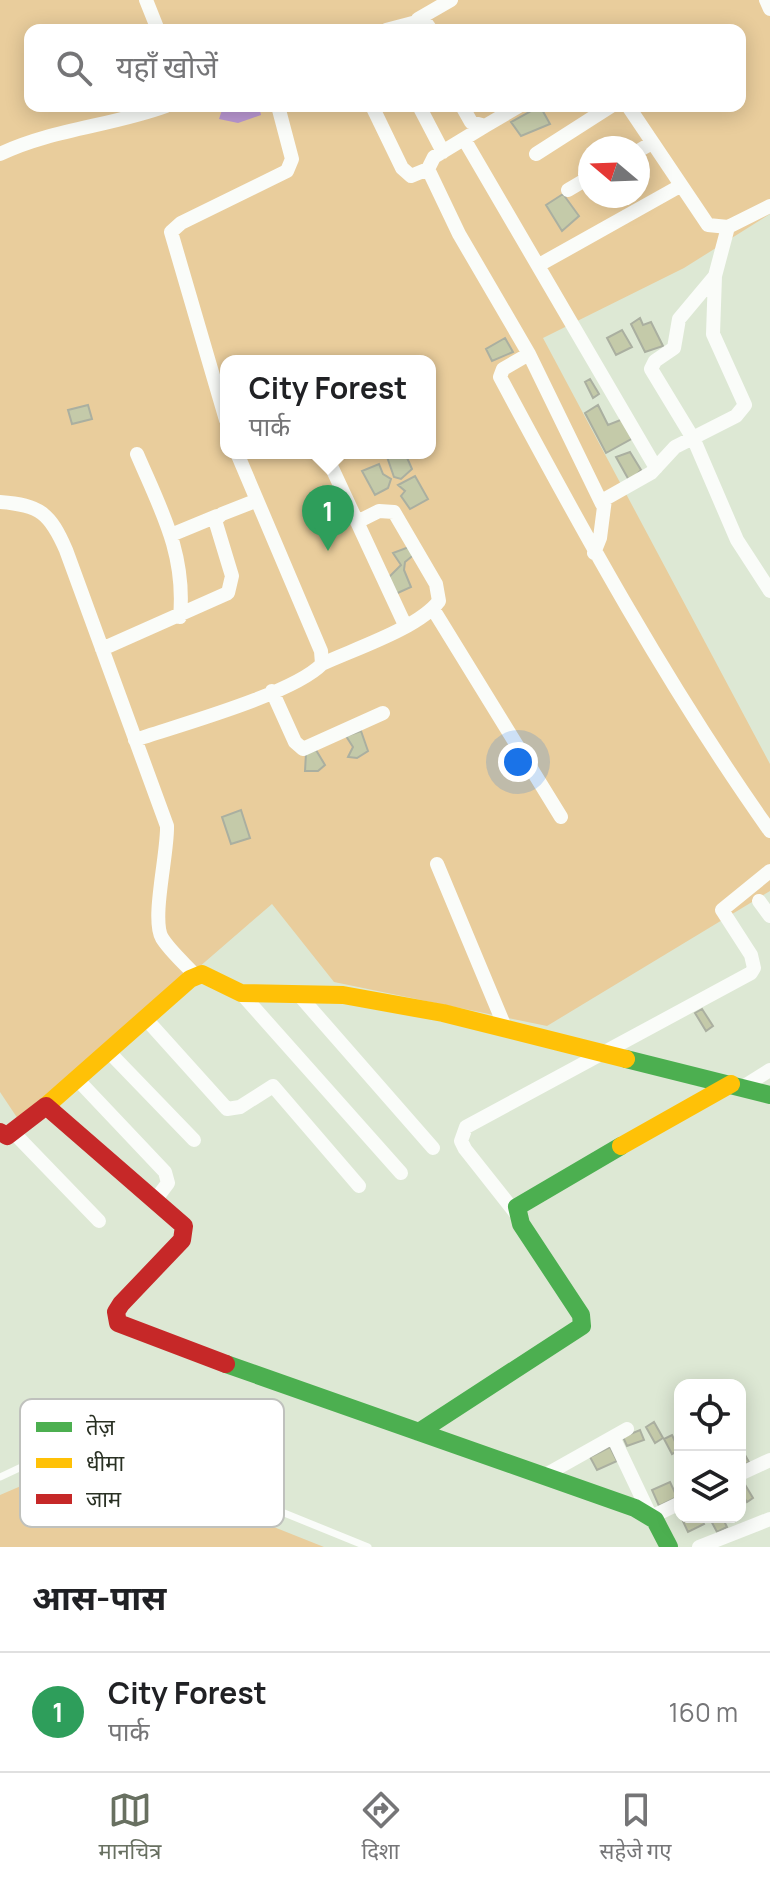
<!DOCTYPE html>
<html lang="hi">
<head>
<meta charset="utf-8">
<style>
	:root { --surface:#fff; --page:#f2f2f2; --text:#202124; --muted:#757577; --line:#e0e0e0; --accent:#687061 }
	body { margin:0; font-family:Manrope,"Noto Sans Devanagari",sans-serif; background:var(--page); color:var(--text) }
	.controls { position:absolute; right:24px; bottom:24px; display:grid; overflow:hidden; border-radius:16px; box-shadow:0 4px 20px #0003 }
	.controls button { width:72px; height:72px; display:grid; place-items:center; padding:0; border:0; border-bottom:2px solid var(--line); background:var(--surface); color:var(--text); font:40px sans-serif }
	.compass { position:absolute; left:578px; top:136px; width:72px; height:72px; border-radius:50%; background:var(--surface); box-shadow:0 4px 20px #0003; rotate:289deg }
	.you { position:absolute; left:518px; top:762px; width:28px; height:28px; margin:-20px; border:6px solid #fff; border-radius:50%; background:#1a73e8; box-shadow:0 0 0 12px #1a73e833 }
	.badge { display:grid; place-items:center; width:52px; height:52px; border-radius:50%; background:var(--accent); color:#fff; font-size:26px; font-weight:700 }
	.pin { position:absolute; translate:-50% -66px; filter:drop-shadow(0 2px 4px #0008) }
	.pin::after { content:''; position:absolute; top:42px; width:28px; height:24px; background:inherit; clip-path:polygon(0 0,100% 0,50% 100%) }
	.popup { position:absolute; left:220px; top:355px; width:216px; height:104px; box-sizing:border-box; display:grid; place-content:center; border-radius:16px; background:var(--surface); filter:drop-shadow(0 2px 6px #0005); font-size:26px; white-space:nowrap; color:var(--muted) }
	.popup b { font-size:30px; color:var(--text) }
	.popup::after { content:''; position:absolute; left:50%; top:100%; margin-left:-16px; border:16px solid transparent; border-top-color:var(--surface) }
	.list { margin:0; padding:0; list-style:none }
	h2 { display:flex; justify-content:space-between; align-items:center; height:104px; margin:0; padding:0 32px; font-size:34px }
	h2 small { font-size:26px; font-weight:400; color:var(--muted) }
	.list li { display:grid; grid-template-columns:52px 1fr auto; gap:24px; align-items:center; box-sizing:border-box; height:120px; padding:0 32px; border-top:2px solid var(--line) }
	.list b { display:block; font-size:30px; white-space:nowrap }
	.list p { margin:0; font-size:26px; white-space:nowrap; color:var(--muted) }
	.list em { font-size:26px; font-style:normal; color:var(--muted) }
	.icon { flex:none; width:44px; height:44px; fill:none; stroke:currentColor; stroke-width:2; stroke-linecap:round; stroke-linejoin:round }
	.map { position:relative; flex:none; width:770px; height:1547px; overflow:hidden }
	.search { position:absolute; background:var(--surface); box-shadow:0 4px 20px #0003; left:24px; right:24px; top:24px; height:88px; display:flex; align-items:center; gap:20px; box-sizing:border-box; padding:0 28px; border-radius:16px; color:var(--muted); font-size:30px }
	.sheet { height:224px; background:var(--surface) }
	nav { display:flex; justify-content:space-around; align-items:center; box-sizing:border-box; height:112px; border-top:2px solid var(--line); background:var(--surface); font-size:22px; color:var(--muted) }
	nav a { display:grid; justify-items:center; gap:4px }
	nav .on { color:var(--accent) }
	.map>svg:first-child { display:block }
	.green { fill:#e9cd9c; fill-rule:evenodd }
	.water { fill:#bb98d3 }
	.building { fill:#c4caa9; stroke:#aaafa0; stroke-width:2 }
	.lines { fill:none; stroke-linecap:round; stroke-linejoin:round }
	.lane { stroke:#fafcf9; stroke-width:7 }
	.street { stroke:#fafcf9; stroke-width:14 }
	.fast { stroke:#4caf50; stroke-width:18 }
	.slow { stroke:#ffc107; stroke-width:18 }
	.jam { stroke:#c62828; stroke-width:18 }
	.key { fill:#fff; stroke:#bfc1bd; stroke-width:2 }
	.key-label { font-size:22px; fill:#293023 }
</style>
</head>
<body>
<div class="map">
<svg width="770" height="1547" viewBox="0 0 770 1547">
	<rect width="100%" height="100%" fill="#dde8d4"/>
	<path class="green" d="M 0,0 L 770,0 L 770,214 L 684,268 L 543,338 L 770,764 L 770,891 L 547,1026 L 334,982 L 272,904 L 20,1122 L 0,1092 ZM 30,30 L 740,30 L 740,106 L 30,106 ZM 590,148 L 638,148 L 638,196 L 590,196 ZM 226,361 L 430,361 L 430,453 L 226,453 Z
		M 93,1455 L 324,1547 L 0,1547 L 0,1495 Z"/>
	<path class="water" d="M 259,106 L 261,115 L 238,123 L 219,119 L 223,107 Z"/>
	<path class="building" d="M 540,106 L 550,124 L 521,136 L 511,122 Z
		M 563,194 L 579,216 L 562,231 L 546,205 Z
		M 640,318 L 643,325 L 651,322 L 663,346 L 645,352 L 631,324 Z
		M 622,330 L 632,347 L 616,355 L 607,338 Z
		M 505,338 L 513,352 L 492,361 L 486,349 Z
		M 590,379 L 599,394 L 593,398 L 585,382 Z
		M 88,405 L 92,419 L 72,424 L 68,410 Z
		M 598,405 L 608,425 L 623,419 L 633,438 L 606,453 L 585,413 Z
		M 630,452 L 641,470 L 630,482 L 616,457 Z
		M 405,453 L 412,469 L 401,479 L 394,477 L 386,454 Z
		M 379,464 L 383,474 L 391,479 L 388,488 L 375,495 L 362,471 Z
		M 415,476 L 428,499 L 410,509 L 401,496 L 405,491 L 398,485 Z
		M 414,545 L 416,553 L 405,562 L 404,570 L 411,587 L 391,596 L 388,578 L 401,565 L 393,553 Z
		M 361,731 L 368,751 L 357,758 L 348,757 L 353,747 L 346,736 Z
		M 316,750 L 325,765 L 318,771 L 305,771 L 306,753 Z
		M 241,810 L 250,838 L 231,844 L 222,817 Z
		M 702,1009 L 713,1026 L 706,1031 L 695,1013 Z
		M 654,1422 L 663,1438 L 655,1443 L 646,1427 Z
		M 640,1430 L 644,1440 L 627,1446 L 623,1437 Z
		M 672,1435 L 679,1450 L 672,1454 L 664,1439 Z
		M 740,1446 L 749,1462 L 740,1467 Z
		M 610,1447 L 617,1461 L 597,1470 L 590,1457 Z
		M 670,1482 L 677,1497 L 659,1506 L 652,1490 Z
		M 744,1483 L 753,1498 L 747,1502 L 740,1491 Z
		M 681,1517 L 700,1517 L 704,1524 L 688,1532 Z
		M 709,1517 L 722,1517 L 727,1527 L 717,1532 Z"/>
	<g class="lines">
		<path class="lane" d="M 0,1477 L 83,1438 L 107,1441 L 368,1547"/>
		<path class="street" d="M 146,0 L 158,30
			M 766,0 L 770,9
			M 418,19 L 451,0
			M 386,30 L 424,20 L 431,30
			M 372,106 L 402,168 L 411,176 L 428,169
			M 419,106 L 443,152
			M 462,106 L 471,122 L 485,126 L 519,106
			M 628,106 L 708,225 L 728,227 L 770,206
			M 485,126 L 434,157 L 428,169 L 459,234 L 529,354 L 602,504
			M 464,139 L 656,468
			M 638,151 L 652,143
			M 0,154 C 52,129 112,126 166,106
			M 536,154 L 611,106
			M 568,190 L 590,177
			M 539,265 L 680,186
			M 715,276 L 679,319 L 674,348 L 655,361 L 651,369 L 694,440 L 737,540 L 770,591
			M 529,354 L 503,369 L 500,377 C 583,532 668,687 770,831
			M 226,420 L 171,232 L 181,223 L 287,171 L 292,159 L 278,106
			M 325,453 L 405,625
			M 137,454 C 161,510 186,554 180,617
			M 0,502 C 40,505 50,513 66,550 L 167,826 C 168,853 151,919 162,938 C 170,951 185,964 195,975
			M 171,535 L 217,516
			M 594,553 L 600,538 L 605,499 L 651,473 L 675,447 L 736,416 L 745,405 L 713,334 L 715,276 L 728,227
			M 433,609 L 561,817
			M 102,649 L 228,593 L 232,576 L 215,520 L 222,514 L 255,501
			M 322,664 C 354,649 419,628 439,601 L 436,584 L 394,512 L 379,511 L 357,522
			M 272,691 L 295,742 L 303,749 L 383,713
			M 135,740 C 179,725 293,694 322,664 L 321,651 L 237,453
			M 437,864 L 505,1027
			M 759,901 L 770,916
			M 241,993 L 401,1173
			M 299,995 L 433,1148
			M 146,1019 L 227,1109 L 240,1107 L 273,1086 L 359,1186
			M 109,1052 L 194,1140
			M 77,1079 L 165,1172 L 168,1183 L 156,1199
			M 743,1087 L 770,1070
			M 14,1133 L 99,1221
			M 518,1216 L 465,1149 L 461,1141 L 466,1127 L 751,973 L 754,968 L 751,955 L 722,910 L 770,871
			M 613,1437 L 651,1517 L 680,1503
			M 547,1474 L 627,1429
			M 740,1474 L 770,1460
			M 699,1547 L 770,1519"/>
		<path class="fast" d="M 626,1059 L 770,1095
			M 226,1364 L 635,1508 L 655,1520 L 669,1547
			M 419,1432 L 582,1326 L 581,1315 L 521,1224 L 517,1207 L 621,1146"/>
		<path class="slow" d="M 46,1106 L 190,979 L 202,974 L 241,993 L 343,995 L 443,1013 L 626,1059
			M 621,1146 L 731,1084"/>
		<path class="jam" d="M 0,1132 L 7,1136 L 46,1106 L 184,1226 L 182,1240 L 121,1304 L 116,1312 L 118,1323 L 226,1364"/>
	</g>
	<rect x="20" y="1399" width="264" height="128" rx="12" class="key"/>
	<rect x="36" y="1422" width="36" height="10" fill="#4caf50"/>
	<rect x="36" y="1458" width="36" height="10" fill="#ffc107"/>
	<rect x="36" y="1494" width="36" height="10" fill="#c62828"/>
	<g class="key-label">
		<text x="86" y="1435">तेज़</text>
		<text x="86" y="1471">धीमा</text>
		<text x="86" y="1507">जाम</text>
	</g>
</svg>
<div class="controls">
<button><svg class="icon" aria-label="locate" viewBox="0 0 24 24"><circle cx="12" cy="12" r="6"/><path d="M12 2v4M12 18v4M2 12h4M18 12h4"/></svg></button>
<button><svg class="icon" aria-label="layers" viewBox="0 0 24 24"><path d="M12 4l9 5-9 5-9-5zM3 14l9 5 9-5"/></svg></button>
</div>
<svg class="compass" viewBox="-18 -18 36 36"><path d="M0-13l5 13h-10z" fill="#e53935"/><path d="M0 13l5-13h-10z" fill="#757577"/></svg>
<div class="you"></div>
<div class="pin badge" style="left:328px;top:551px;background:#2e9e5b">1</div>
<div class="popup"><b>City Forest</b>पार्क</div>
<div class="search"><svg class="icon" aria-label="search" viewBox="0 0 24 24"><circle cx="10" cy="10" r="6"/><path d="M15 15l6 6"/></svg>यहाँ खोजें</div>
</div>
<section class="sheet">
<h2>आस-पास<small></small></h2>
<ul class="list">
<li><span class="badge" style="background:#2e9e5b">1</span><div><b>City Forest</b><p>पार्क</p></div><em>160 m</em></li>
</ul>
</section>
<nav>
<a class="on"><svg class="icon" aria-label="map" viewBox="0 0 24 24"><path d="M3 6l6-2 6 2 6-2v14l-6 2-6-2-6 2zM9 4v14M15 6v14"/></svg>मानचित्र</a>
<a><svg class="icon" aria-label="directions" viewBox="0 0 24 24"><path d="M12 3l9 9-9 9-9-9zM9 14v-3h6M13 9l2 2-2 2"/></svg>दिशा</a>
<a><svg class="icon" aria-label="saved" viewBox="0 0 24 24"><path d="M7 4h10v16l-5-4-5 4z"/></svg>सहेजे गए</a>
</nav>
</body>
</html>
